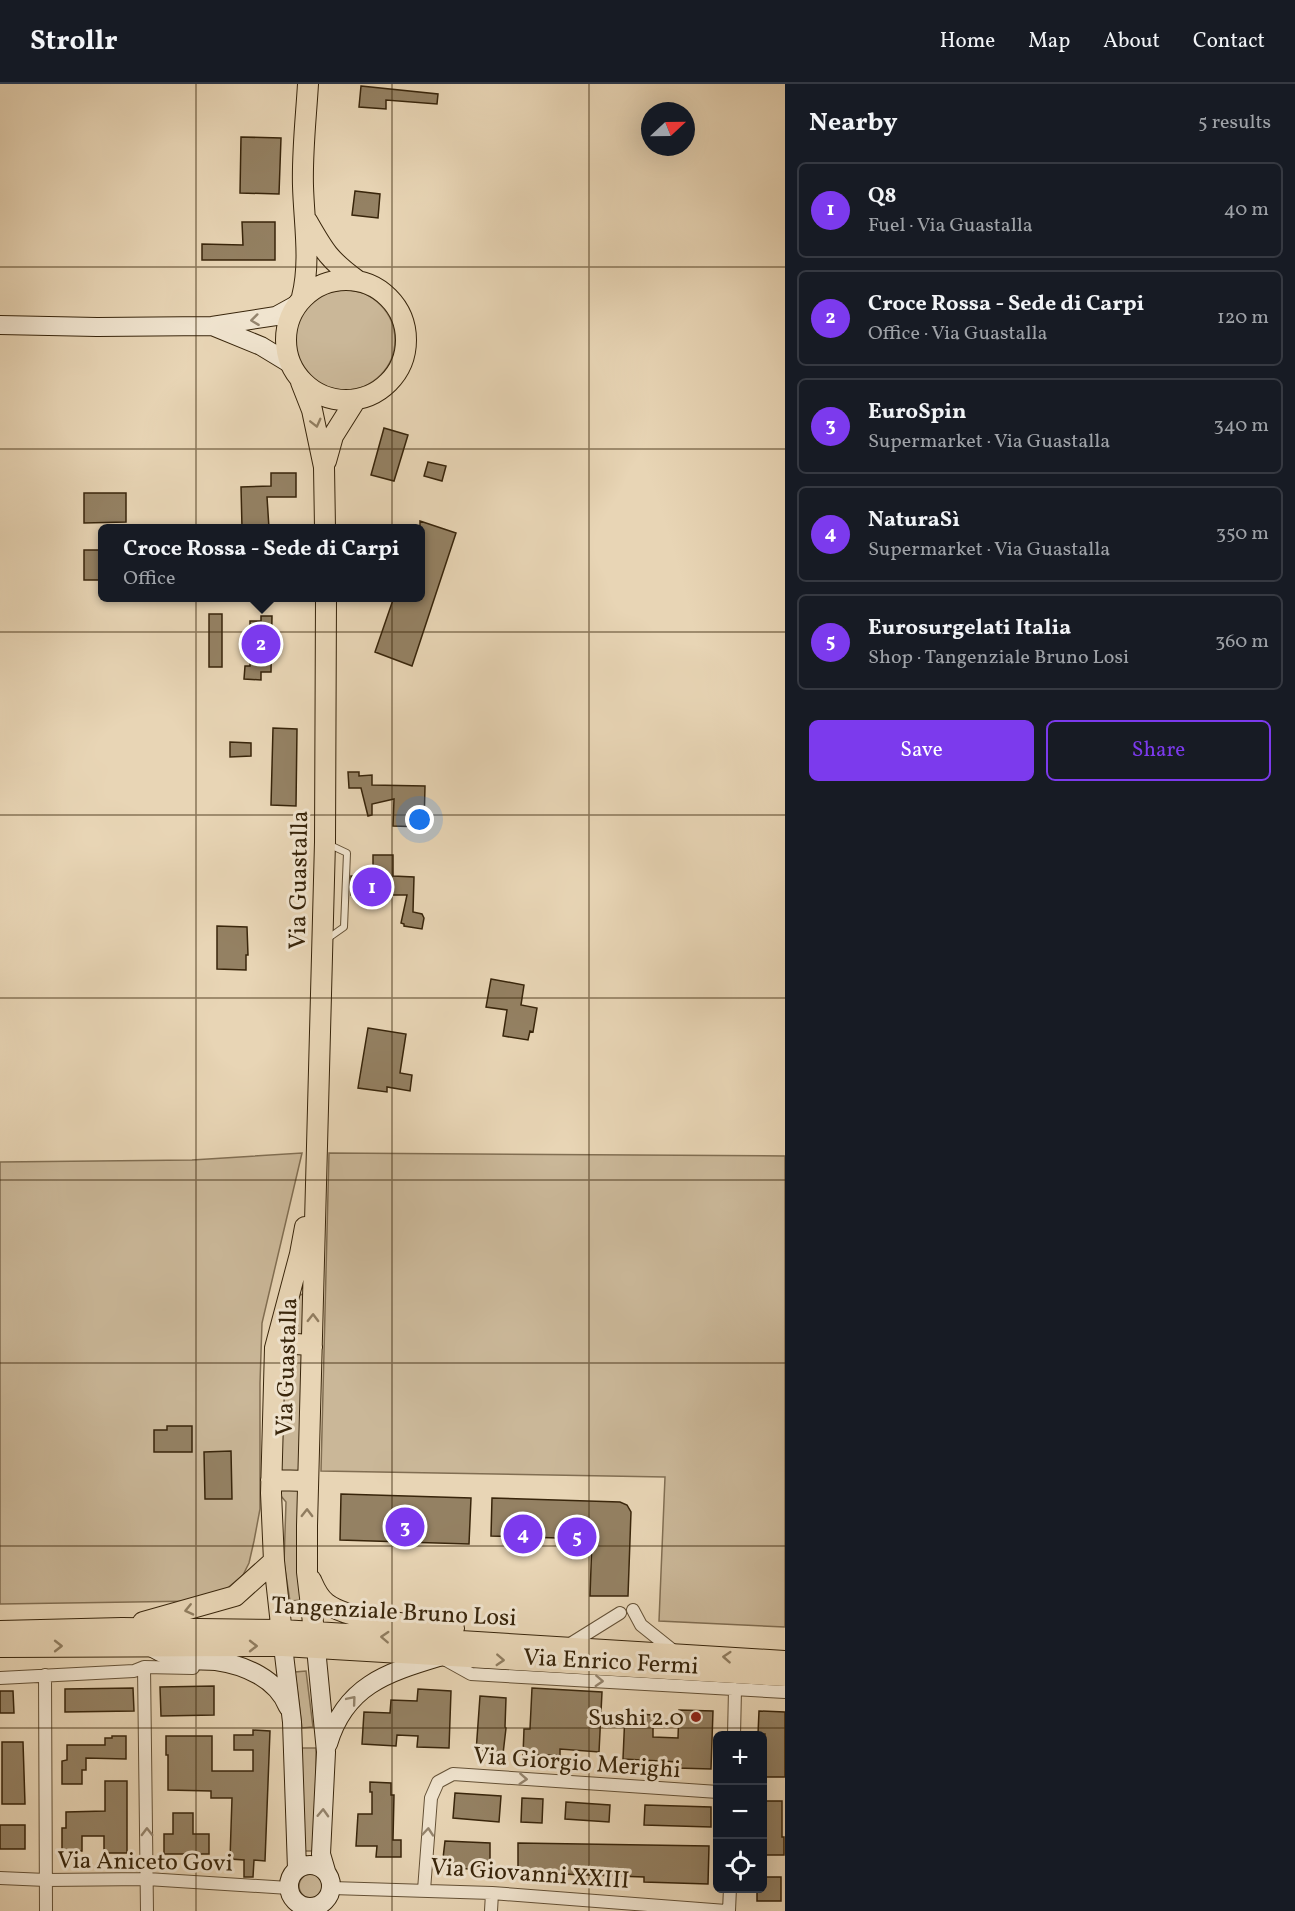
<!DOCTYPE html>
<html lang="en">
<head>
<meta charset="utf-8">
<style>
	:root { --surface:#171b24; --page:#242831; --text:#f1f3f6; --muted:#9ea1a6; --line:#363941; --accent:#7c3aed }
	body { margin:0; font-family:Vollkorn,serif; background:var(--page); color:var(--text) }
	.controls { position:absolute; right:18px; bottom:18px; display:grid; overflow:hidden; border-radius:9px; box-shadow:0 6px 24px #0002 }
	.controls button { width:54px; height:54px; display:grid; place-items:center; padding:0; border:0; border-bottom:2px solid var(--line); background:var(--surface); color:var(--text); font:30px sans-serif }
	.compass { position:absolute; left:641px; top:18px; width:54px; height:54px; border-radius:50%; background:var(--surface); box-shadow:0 6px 24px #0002; rotate:68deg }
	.you { position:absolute; left:420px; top:736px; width:21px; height:21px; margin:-15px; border:4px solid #fff; border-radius:50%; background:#1a73e8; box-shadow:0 0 0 9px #1a73e833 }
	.badge { display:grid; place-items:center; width:39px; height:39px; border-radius:50%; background:var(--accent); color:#fff; font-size:20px; font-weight:700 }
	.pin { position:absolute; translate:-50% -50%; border:3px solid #fff; box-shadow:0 2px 6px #0006 }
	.popup { position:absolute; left:98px; top:440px; width:327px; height:78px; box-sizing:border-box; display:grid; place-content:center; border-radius:9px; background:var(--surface); filter:drop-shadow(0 2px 4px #0005); font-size:20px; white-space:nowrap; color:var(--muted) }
	.popup b { font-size:22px; color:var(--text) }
	.popup::after { content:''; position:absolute; left:50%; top:100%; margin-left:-12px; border:12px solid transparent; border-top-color:var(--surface) }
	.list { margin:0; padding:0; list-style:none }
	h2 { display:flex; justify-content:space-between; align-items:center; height:78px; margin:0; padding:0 24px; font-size:26px }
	h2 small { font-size:20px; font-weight:400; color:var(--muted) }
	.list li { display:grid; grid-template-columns:39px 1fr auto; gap:18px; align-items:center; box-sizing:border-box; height:96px; margin:0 12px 12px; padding:0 12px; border:2px solid var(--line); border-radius:9px }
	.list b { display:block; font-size:22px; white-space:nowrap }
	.list p { margin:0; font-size:20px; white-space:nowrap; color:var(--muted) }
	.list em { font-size:20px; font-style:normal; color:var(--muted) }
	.actions { display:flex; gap:12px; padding:18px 24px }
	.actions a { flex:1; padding:14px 0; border:2px solid var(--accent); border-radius:9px; text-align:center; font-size:21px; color:var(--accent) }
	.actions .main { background:var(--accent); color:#fff }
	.icon { flex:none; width:33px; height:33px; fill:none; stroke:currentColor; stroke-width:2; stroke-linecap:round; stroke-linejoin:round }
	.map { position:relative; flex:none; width:785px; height:1827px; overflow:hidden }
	header { display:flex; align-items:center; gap:36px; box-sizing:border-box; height:84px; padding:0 30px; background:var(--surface); border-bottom:2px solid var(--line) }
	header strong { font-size:28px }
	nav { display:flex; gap:33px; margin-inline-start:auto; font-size:21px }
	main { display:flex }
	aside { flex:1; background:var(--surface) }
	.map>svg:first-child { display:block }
	.green { fill:#cab798; stroke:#816e52; stroke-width:1.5 }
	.building { fill:#948163; stroke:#38250b; stroke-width:1.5 }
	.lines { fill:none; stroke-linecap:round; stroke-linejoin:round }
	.lane-casing { stroke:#645136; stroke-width:8 }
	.street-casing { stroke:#645136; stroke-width:14 }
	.secondary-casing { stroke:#38250b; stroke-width:20 }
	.primary-casing { stroke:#38250b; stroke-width:22 }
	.lane { stroke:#f0e4cf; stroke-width:6 }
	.street { stroke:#f0e4cf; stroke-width:12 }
	.secondary { stroke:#f0e4cf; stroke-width:18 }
	.primary { stroke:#e8d5b5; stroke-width:20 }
	.oneway { stroke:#94846d }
	.oneway2 { stroke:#907d60 }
	.grid { fill:none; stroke:#38250b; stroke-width:1.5; stroke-opacity:0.55 }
	.poi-dot { fill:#8f2418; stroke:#f0e4cf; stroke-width:2 }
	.labels { text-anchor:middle; stroke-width:6; stroke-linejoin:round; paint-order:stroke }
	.street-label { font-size:24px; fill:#38250b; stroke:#f0e4cf }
	.poi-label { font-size:24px; fill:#38250b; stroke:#f0e4cf; text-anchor:end }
</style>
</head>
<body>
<header>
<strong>Strollr</strong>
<nav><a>Home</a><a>Map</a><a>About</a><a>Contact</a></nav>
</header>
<main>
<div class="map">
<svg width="785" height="1827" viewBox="0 0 785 1827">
	<rect width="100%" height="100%" fill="#e8d5b5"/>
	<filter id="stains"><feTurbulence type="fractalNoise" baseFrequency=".00333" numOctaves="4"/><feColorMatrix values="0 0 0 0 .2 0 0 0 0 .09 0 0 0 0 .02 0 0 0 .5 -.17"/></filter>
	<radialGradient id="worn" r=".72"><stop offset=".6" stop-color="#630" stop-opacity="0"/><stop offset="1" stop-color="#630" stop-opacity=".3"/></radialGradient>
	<path class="green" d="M295 256a50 50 0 1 1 100 0a50 50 0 1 1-100 0Z
		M 302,1069 L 262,1239 L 260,1299 L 260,1425 L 254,1457 L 249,1479 L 243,1491 L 224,1507 L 199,1517 L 0,1520 L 0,1078 L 192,1076 Z
		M 329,1069 L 785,1072 L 785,1543 L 659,1537 L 665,1393 L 321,1387 Z
		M 303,1210 L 307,1216 L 305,1255 L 286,1253 L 297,1212 Z
		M 304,1266 L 302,1389 L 277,1389 L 281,1270 Z
		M 300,1405 L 302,1516 L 290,1517 L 284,1479 L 286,1418 L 281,1412 L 281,1406 Z
		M 306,1587 L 313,1643 L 302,1644 L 295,1588 Z
		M 302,1664 L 316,1664 L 317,1767 L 303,1767 Z
		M299 1802a12 12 0 1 1 24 0a12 12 0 1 1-24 0Z"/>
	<path class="building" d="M 361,2 L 438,10 L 437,20 L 386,16 L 386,25 L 359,23 Z
		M 241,53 L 281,54 L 279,110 L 240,109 Z
		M 355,107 L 380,110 L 378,134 L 352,131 Z
		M 242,138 L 275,138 L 275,176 L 202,176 L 202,160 L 243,161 Z
		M 384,344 L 408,351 L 394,397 L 371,391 Z
		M 428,378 L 446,382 L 442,397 L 424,392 Z
		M 271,389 L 296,389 L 296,413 L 267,413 L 269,444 L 242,444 L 241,403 L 271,402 Z
		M 84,409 L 126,409 L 126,438 L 84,439 Z
		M 420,437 L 456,449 L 412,582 L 375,568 L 394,513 L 420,513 Z
		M 84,466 L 102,466 L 102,496 L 84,496 Z
		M 209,530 L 222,530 L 222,583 L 209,583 Z
		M 261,532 L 272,532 L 271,588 L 261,588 L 261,596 L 244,595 L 245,582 L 250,582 L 250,537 L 261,537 Z
		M 273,644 L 297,645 L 296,722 L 271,721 Z
		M 230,658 L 251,659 L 251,672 L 230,673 Z
		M 348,688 L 359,688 L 359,692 L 372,691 L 372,701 L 425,702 L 424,743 L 393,742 L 394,715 L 372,720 L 372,731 L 368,732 L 361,704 L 349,704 Z
		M 373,771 L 393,771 L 393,792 L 414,793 L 413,828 L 422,830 L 424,834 L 422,845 L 404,842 L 404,840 L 401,839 L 407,811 L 351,811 L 351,792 L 373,793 Z
		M 217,842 L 247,843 L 248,871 L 246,871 L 246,886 L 217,885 Z
		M 491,895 L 524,901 L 521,921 L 537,924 L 533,948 L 530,947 L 528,956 L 503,952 L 507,926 L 486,923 Z
		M 368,944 L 406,950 L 400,989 L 412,991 L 410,1007 L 387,1003 L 387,1008 L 358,1004 Z
		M 167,1342 L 192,1342 L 192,1368 L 154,1368 L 154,1346 L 167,1346 Z
		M 231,1367 L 232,1415 L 205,1415 L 204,1368 Z
		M 341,1410 L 471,1414 L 469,1460 L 340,1456 Z
		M 492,1414 L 620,1418 L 627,1421 L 631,1428 L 628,1512 L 590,1512 L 592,1455 L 491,1452 Z
		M 214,1602 L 214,1631 L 161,1632 L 160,1603 Z
		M 133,1604 L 134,1627 L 65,1628 L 65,1605 Z
		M 532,1604 L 602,1608 L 599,1668 L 560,1665 L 560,1671 L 523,1671 L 524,1645 L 530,1645 Z
		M 418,1605 L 451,1607 L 449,1664 L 417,1663 L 418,1652 L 397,1651 L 396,1662 L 362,1660 L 364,1628 L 390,1629 L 391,1616 L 417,1617 Z
		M 0,1607 L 13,1607 L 14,1629 L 0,1629 Z
		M 480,1612 L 506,1614 L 505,1643 L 506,1644 L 503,1670 L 476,1668 Z
		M 679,1626 L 713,1627 L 711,1685 L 677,1684 L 678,1678 L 623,1675 L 625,1629 L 653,1631 L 653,1653 L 678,1654 Z
		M 759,1627 L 785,1628 L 785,1693 L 762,1693 L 765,1650 L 758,1650 Z
		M 253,1646 L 270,1647 L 265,1777 L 254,1776 L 253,1793 L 244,1793 L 244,1776 L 230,1775 L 232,1714 L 211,1714 L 211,1707 L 168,1706 L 168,1671 L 166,1671 L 166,1652 L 212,1652 L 212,1687 L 253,1687 L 253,1666 L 234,1666 L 234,1651 L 253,1651 Z
		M 112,1652 L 126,1652 L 126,1675 L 86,1674 L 86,1686 L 82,1686 L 82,1700 L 62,1700 L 62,1677 L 67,1676 L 67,1661 L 105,1661 L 105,1654 L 112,1654 Z
		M 2,1658 L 23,1658 L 25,1720 L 2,1720 Z
		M 105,1697 L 127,1697 L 127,1769 L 104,1769 L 104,1752 L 82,1752 L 82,1767 L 62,1767 L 62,1744 L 66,1744 L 66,1728 L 105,1727 Z
		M 370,1698 L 391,1699 L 391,1711 L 394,1711 L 393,1756 L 401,1756 L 401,1773 L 376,1773 L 377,1762 L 356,1762 L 358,1730 L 372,1730 L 372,1708 L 370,1708 Z
		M 455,1709 L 501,1712 L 499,1738 L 453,1734 Z
		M 522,1714 L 543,1715 L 542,1739 L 521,1738 Z
		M 762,1717 L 782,1717 L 782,1753 L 784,1753 L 784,1771 L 762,1771 Z
		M 566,1718 L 610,1721 L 609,1738 L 565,1735 Z
		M 645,1721 L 711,1723 L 711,1743 L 644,1741 Z
		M 173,1729 L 193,1729 L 193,1750 L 209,1750 L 209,1770 L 164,1770 L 164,1750 L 173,1750 Z
		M 0,1741 L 25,1741 L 25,1765 L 0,1765 Z
		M 445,1757 L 490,1759 L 490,1782 L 469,1782 L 469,1785 L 442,1783 Z
		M 518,1759 L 709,1762 L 708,1800 L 644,1798 L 644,1793 L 560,1790 L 560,1787 L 518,1786 Z
		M 762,1793 L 781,1793 L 781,1817 L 757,1817 L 757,1804 L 762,1804 Z"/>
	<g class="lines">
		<defs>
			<path id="lane" d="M 327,855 L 344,843 L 347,769 L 328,760"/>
			<path id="street" d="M 633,1526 L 641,1541 L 676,1569
				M 567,1562 L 620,1529
				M 444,1575 L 471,1590 L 785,1608
				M 144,1583 L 147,1827
				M 45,1591 L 46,1827
				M 0,1594 L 134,1587 L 144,1583 L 193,1584
				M 734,1652 L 735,1605
				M 0,1794 L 46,1796 L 147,1795 L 289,1804
				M 332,1804 L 492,1809 L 726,1827
				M 424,1806 L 431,1714 L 438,1698 L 453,1690 L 718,1708
				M 491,1827 L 492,1809
				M 729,1827 L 730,1804"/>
			<path id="secondary" d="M 0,241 L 97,243 L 212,242 L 276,232 L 296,221
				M 212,242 L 261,262 L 289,279
				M 149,1562 C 158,1567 168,1573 179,1575 C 191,1577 204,1576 216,1577 C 245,1581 277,1595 288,1623
				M 283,1562 L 292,1638 L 297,1785
				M 316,1564 L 326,1668 L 321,1770 L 326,1787
				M 328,1660 C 345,1602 386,1589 439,1573
				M289 1802a21 21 0 1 1 42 0a21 21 0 1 1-42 0Z"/>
			<path id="primary" d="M 307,137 C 324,167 329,176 358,197
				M286 256a60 60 0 1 1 120 0a60 60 0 1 1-120 0Z
				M 302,213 C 311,177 304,139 303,102 C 302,68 306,34 308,0
				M 301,298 L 312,326 L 324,383 L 325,444
				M 326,377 L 333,352 L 355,317
				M 275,1264 C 288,1259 299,1258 312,1263
				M 271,1396 L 308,1397
				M 311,1496 C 315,1505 318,1513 326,1519 C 350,1538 422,1541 454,1544
				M 143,1538 L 235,1512 L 274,1477
				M 0,1547 L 122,1544 L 282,1546 L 785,1577
				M 283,1559 L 274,1477 L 271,1409 L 275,1264 L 300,1170 L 305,1143
				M 0,1563 L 283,1562 L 785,1592
				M 316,1564 L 307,1488 L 307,1442 L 325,758 L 326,514"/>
		</defs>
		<use href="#lane" class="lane-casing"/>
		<use href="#street" class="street-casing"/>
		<use href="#secondary" class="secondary-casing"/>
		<use href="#primary" class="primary-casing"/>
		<use href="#lane" class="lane"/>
		<use href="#street" class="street"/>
		<use href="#secondary" class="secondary"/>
		<use href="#primary" class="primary"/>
	</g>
	<defs><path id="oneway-chevron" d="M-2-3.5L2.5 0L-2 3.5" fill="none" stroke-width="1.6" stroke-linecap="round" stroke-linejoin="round" transform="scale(1.5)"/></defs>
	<g class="oneway">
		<use href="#oneway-chevron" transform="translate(255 236) rotate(173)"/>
		<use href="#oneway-chevron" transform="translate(599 1597) rotate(3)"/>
		<use href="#oneway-chevron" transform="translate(352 1616) rotate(-50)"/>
		<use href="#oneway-chevron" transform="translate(523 1695) rotate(4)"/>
		<use href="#oneway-chevron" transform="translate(323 1729) rotate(-88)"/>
		<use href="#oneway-chevron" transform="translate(147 1748) rotate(-91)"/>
		<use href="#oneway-chevron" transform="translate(428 1748) rotate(-85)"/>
	</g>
	<g class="oneway2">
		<use href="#oneway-chevron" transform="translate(316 339) rotate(76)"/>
		<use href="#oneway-chevron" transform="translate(313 1234) rotate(-89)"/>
		<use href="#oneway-chevron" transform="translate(307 1429) rotate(-89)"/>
		<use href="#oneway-chevron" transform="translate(189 1526) rotate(167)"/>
		<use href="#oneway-chevron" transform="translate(385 1553) rotate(-177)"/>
		<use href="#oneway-chevron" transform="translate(58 1562)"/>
		<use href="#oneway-chevron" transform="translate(253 1562)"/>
		<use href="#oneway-chevron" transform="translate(727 1573) rotate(-176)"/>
		<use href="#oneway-chevron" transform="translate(500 1576) rotate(3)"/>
	</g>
	<path class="grid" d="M 196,0 L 196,1827M 392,0 L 392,1827M 589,0 L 589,1827M 0,183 L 785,183M 0,365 L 785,365M 0,548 L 785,548M 0,731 L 785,731M 0,914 L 785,914M 0,1096 L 785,1096M 0,1279 L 785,1279M 0,1462 L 785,1462M 0,1644 L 785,1644"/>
	<circle class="poi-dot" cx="696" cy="1633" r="6"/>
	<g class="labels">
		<g class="street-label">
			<text transform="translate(298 796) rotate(-89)" y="8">Via Guastalla</text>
			<text transform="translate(286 1283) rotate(-88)" y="8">Via Guastalla</text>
			<text transform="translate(394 1527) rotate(3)" y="8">Tangenziale Bruno Losi</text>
			<text transform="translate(611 1577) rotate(3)" y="8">Via Enrico Fermi</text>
			<text transform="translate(577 1678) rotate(4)" y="8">Via Giorgio Merighi</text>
			<text transform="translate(145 1777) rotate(1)" y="8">Via Aniceto Govi</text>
			<text transform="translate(530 1789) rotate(4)" y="8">Via Giovanni XXIII</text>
		</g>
		<g class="poi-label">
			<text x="684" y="1641">Sushi 2.0</text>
		</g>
	</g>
	<rect width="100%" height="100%" filter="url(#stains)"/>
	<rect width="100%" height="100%" fill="url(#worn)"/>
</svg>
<div class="controls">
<button>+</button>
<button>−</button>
<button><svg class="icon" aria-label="locate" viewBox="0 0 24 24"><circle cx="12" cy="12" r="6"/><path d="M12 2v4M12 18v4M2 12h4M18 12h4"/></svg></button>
</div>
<svg class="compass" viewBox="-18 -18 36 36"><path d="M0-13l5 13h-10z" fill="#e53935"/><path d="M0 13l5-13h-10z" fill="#9ea1a6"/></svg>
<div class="you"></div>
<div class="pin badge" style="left:372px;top:803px">1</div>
<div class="pin badge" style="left:261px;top:560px">2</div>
<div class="popup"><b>Croce Rossa - Sede di Carpi</b>Office</div>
<div class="pin badge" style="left:405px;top:1443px">3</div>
<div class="pin badge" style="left:523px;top:1450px">4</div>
<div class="pin badge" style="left:577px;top:1453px">5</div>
</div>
<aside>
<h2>Nearby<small>5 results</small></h2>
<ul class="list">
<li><span class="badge">1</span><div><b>Q8</b><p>Fuel · Via Guastalla</p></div><em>40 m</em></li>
<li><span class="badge">2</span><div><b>Croce Rossa - Sede di Carpi</b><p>Office · Via Guastalla</p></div><em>120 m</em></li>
<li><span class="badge">3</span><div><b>EuroSpin</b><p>Supermarket · Via Guastalla</p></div><em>340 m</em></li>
<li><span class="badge">4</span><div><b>NaturaSì</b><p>Supermarket · Via Guastalla</p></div><em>350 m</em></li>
<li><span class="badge">5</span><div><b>Eurosurgelati Italia</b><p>Shop · Tangenziale Bruno Losi</p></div><em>360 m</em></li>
</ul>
<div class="actions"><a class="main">Save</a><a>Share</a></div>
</aside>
</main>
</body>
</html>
